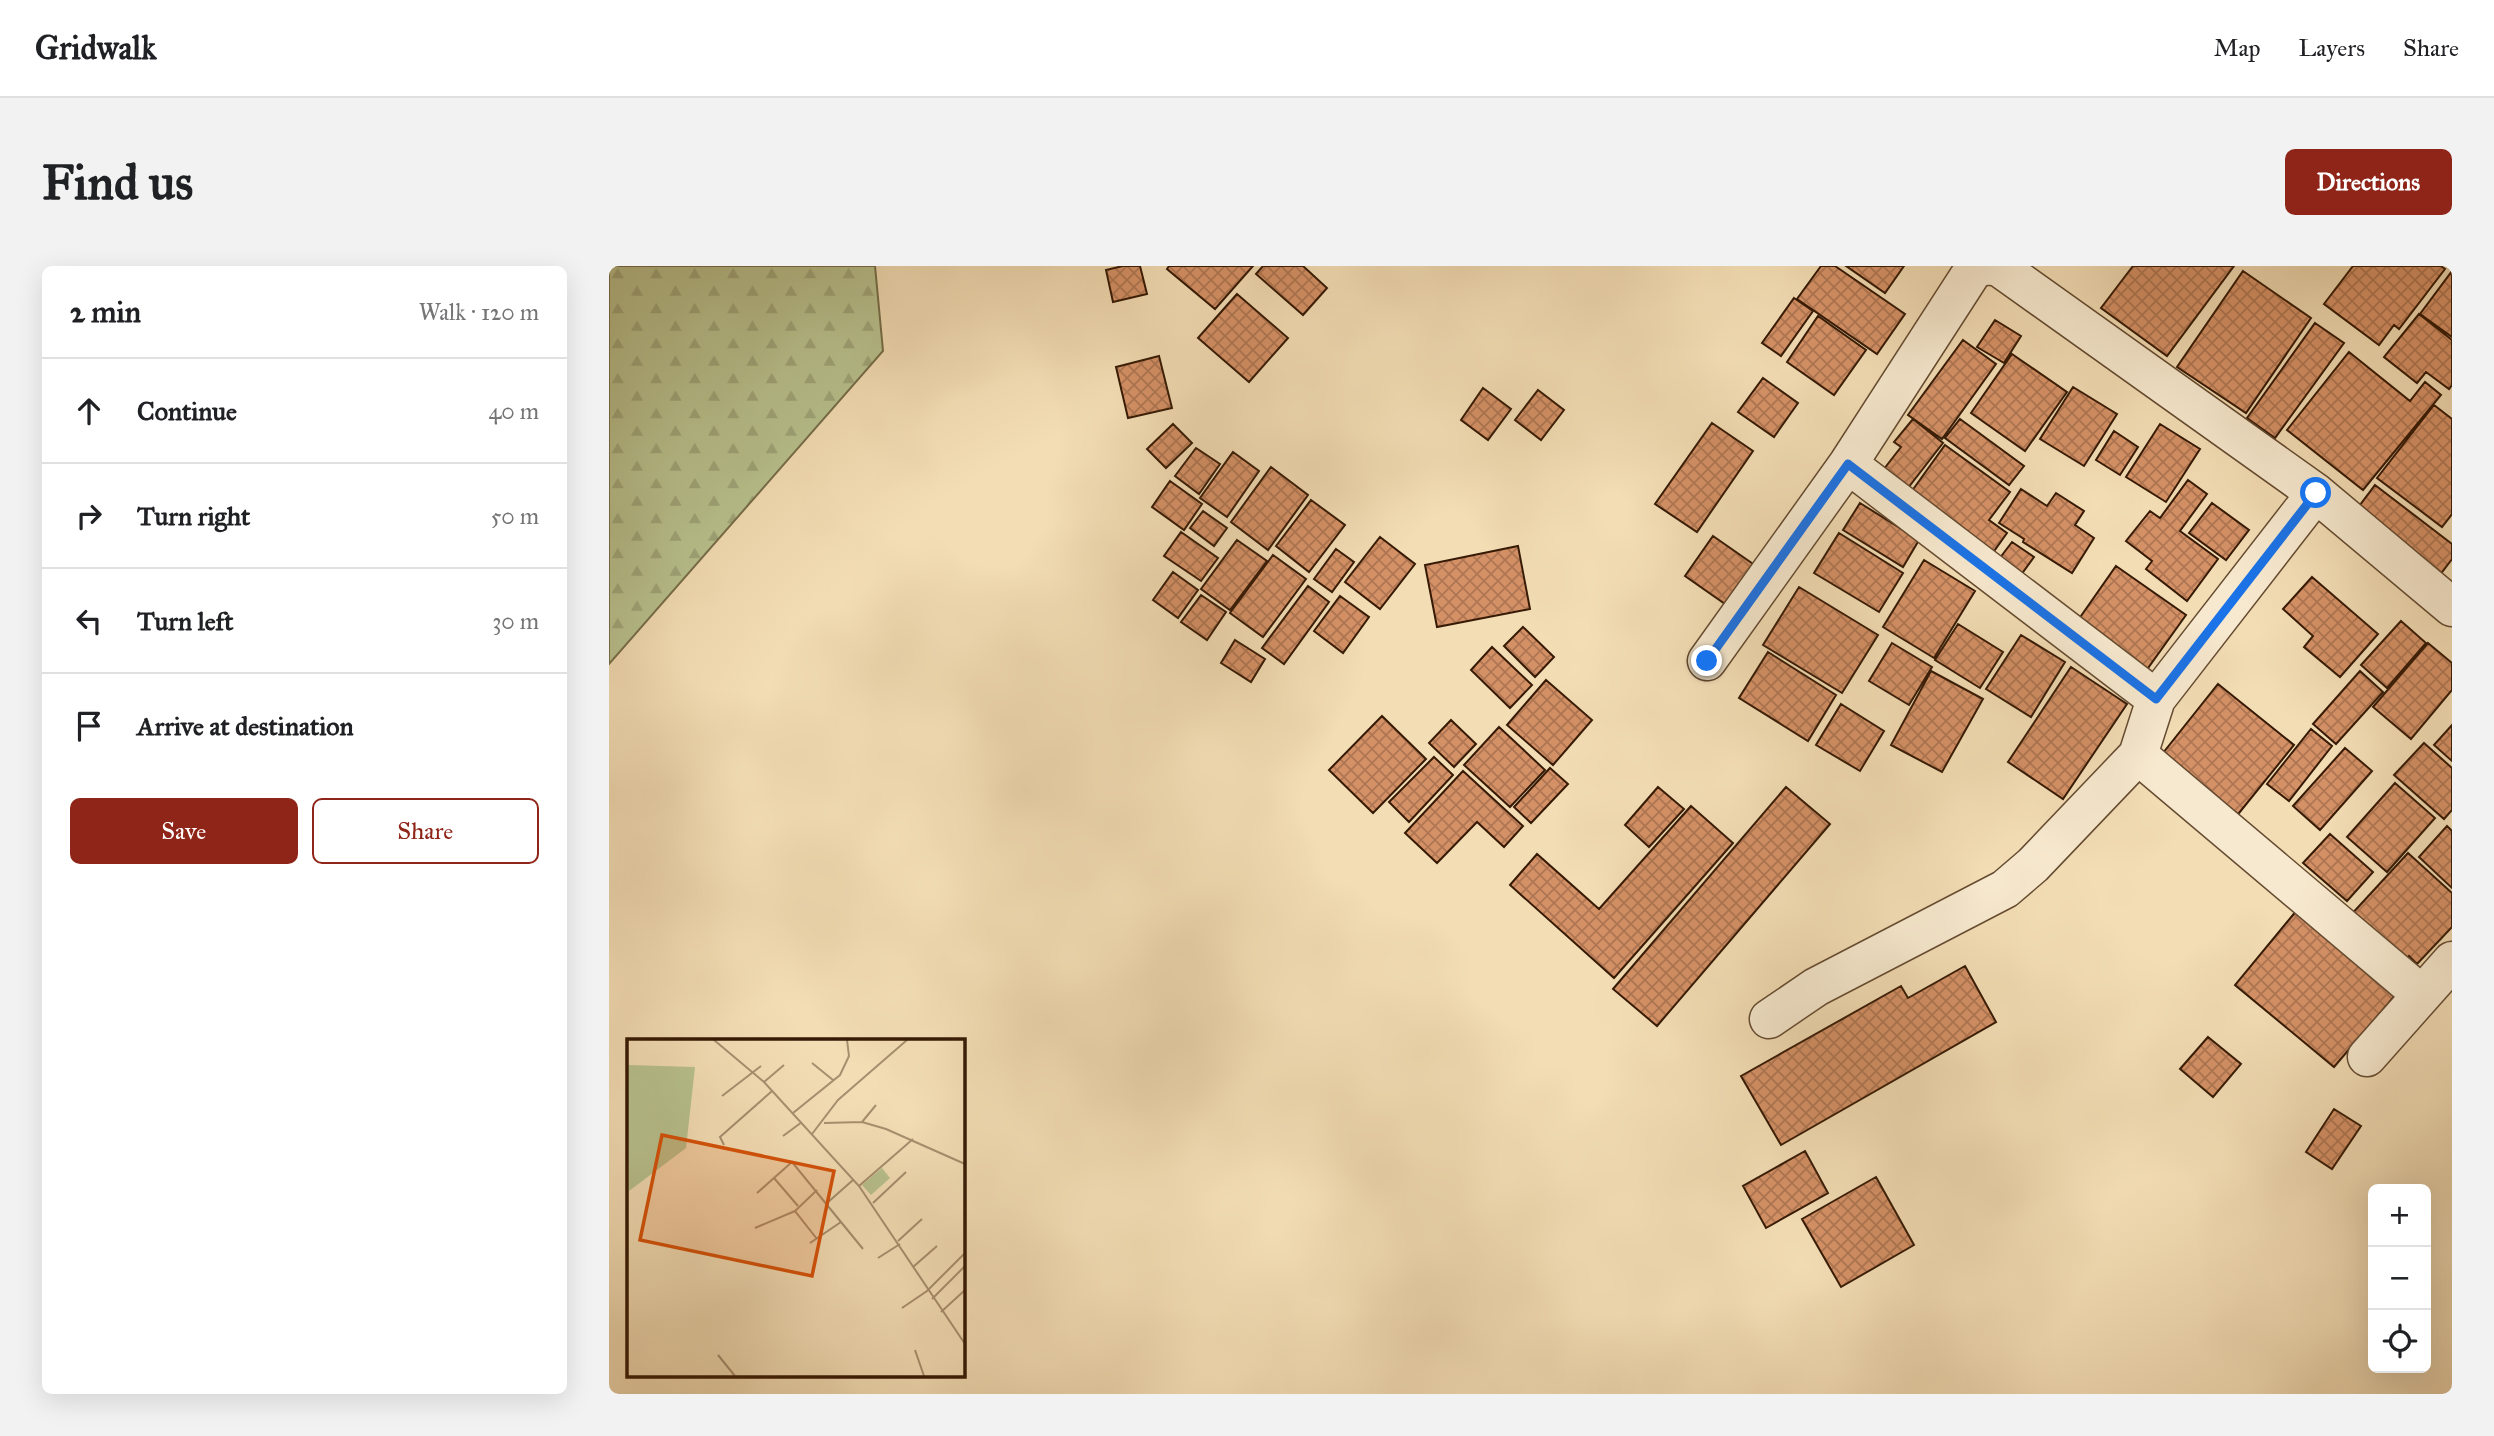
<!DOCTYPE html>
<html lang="en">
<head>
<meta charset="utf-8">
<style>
	:root { --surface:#fff; --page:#f2f2f2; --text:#202124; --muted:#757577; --line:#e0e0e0; --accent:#8f2418 }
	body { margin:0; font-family:"IM FELL Great Primer",serif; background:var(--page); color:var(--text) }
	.controls { position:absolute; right:21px; bottom:21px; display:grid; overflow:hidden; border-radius:10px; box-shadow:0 7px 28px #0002 }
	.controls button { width:63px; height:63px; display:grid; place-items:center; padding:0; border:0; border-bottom:2px solid var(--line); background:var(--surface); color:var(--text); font:35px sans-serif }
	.stop { position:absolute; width:21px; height:21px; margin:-16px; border:5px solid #1a73e8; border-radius:50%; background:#fff }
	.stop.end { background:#1a73e8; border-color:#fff; box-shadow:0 2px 7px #0008 }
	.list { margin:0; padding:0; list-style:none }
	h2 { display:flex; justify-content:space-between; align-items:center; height:91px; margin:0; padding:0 28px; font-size:30px }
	h2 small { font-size:23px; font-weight:400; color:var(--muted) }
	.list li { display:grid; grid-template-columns:46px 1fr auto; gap:21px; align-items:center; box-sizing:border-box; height:105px; padding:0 28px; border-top:2px solid var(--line) }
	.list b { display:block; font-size:26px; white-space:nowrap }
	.list em { font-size:23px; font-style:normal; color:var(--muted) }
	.actions { display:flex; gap:14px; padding:21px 28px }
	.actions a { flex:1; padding:16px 0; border:2px solid var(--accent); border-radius:10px; text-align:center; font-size:24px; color:var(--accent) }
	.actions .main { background:var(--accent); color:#fff }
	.icon { flex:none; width:38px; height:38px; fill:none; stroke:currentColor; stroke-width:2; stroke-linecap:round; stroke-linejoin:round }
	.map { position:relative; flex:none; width:1843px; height:1128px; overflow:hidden; border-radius:10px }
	header { display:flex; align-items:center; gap:42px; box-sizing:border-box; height:98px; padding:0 35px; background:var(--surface); border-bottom:2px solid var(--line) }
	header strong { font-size:33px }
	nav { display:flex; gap:38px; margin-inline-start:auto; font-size:24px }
	.intro { display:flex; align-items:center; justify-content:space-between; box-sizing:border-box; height:168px; padding:0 42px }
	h1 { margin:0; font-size:49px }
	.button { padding:18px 32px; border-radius:10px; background:var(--accent); color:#fff; font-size:24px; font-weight:700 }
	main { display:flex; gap:42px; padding:0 42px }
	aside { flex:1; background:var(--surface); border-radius:10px; box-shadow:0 7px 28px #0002 }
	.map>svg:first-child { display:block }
	.forest { fill:url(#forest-firs); stroke:#776e4a; stroke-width:2 }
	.building { fill:url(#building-cross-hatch); stroke:#361a05; stroke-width:2 }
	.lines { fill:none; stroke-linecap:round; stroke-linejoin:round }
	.minor-casing { stroke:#654b31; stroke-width:41 }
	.minor { stroke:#f7e9cf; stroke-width:38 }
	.route { stroke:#1a73e8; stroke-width:9 }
	.inset-road { fill:none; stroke:#a78f6f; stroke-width:2 }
	.view { fill:#d6530b; fill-opacity:0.15; stroke:#d6530b; stroke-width:3.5 }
	.inset-edge { fill:none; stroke:#361a05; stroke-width:3.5 }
</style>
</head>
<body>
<header>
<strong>Gridwalk</strong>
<nav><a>Map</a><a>Layers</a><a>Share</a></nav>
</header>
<div class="intro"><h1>Find us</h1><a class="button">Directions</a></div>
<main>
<aside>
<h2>2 min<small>Walk · 120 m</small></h2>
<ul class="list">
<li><svg class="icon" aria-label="ahead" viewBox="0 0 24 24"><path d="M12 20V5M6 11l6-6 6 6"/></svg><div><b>Continue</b></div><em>40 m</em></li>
<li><svg class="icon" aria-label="right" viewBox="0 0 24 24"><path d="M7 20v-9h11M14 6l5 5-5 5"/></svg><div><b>Turn right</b></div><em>50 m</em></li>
<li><svg class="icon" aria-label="left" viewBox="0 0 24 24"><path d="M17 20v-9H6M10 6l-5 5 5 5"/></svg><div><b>Turn left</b></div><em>30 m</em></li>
<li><svg class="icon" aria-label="arrive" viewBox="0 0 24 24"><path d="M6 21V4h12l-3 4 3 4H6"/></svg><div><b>Arrive at destination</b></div></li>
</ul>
<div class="actions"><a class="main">Save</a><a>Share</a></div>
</aside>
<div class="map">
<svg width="1843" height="1128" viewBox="0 0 1843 1128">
	<defs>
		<pattern id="forest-firs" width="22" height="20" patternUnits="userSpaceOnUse" patternTransform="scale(1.75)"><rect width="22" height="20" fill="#b8c28f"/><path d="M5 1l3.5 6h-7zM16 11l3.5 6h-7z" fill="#9fa67a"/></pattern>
		<pattern id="building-cross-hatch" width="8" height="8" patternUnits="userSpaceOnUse" patternTransform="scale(1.75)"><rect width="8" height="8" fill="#d59166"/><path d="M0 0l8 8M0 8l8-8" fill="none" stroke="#ae7652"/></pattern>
	</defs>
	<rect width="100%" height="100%" fill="#f3ddb5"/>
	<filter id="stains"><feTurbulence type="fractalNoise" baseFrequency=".00286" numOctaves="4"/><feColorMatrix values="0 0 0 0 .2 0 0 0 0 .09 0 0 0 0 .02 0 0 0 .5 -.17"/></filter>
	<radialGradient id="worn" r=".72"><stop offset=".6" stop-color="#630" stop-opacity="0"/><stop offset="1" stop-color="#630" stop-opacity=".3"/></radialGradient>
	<path class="forest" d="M 0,0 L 266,0 L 274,85 L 0,398 Z"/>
	<path class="building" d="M 514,0 L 531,0 L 538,28 L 504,36 L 497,4 Z
		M 560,0 L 644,0 L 606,43 L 558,3 Z
		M 654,0 L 694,0 L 718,22 L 694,49 L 647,8 Z
		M 1212,0 L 1226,0 L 1296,48 L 1268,88 L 1188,33 Z
		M 1237,0 L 1295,0 L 1276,27 Z
		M 1524,0 L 1625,0 L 1558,90 L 1492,42 Z
		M 1744,0 L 1832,0 L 1836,3 L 1790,63 L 1785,59 L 1770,79 L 1715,38 Z
		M 1634,5 L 1702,52 L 1637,147 L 1568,101 Z
		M 1843,5 L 1843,71 L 1811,48 Z
		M 628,28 L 679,72 L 640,116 L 589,72 Z
		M 1185,32 L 1204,45 L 1172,90 L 1153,77 Z
		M 1810,48 L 1843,74 L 1843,119 L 1840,123 L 1817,106 L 1808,117 L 1775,91 Z
		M 1209,50 L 1257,84 L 1225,129 L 1178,96 Z
		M 1386,54 L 1412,70 L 1395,97 L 1368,81 Z
		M 1706,57 L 1735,77 L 1666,172 L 1638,152 Z
		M 1354,74 L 1387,98 L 1333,173 L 1299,149 Z
		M 1740,86 L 1801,135 L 1816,116 L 1832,129 L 1754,224 L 1678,164 Z
		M 1403,88 L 1458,126 L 1416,185 L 1362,147 Z
		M 550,90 L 563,142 L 519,152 L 507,101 Z
		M 1154,112 L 1189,137 L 1165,171 L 1129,146 Z
		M 1464,121 L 1508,148 L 1475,200 L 1431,173 Z
		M 874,122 L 902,143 L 879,174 L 852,154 Z
		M 929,124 L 955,144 L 932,174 L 906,154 Z
		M 1825,139 L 1843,153 L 1843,248 L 1833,261 L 1768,212 Z
		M 1304,153 L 1334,177 L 1295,227 L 1271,208 L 1292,181 L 1285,176 Z
		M 1351,153 L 1415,200 L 1400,219 L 1336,172 Z
		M 1103,157 L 1144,185 L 1088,266 L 1046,238 Z
		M 564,158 L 583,177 L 557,202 L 538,183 Z
		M 1551,158 L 1591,183 L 1557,236 L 1517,211 Z
		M 1505,165 L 1529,181 L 1511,209 L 1487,194 Z
		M 1336,179 L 1401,226 L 1380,254 L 1398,267 L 1378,295 L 1295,236 Z
		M 587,182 L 611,198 L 590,228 L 566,210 Z
		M 624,186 L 650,205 L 618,251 L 591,232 Z
		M 662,201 L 699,229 L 659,284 L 622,256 Z
		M 1579,214 L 1598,228 L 1571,265 L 1609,293 L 1578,335 L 1537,303 L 1543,295 L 1517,275 L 1541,245 L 1551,252 Z
		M 561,215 L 593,238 L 575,264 L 543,241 Z
		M 1766,219 L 1843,278 L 1843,293 L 1830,310 L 1745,247 Z
		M 1412,223 L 1438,240 L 1447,227 L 1475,245 L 1466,259 L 1485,272 L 1463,307 L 1414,276 L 1415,273 L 1390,257 Z
		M 702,234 L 736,259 L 700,306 L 667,280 Z
		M 1251,237 L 1310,274 L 1294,301 L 1234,264 Z
		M 1603,237 L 1640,264 L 1617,294 L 1580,267 Z
		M 594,245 L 618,262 L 605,280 L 581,262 Z
		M 572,266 L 609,292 L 592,315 L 555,290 Z
		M 1230,267 L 1294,307 L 1270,346 L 1205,307 Z
		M 1104,270 L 1147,300 L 1119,340 L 1076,310 Z
		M 771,271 L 806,298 L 771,343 L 736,316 Z
		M 628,274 L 658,295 L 621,344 L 592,323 Z
		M 1403,276 L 1425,291 L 1406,317 L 1384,301 Z
		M 909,280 L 921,343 L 828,361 L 816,299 Z
		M 727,283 L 745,296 L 723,326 L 705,313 Z
		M 664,289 L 697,313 L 654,371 L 621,347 Z
		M 1315,294 L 1366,325 L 1325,392 L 1274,361 Z
		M 1507,300 L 1577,349 L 1534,409 L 1465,360 Z
		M 564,306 L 589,324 L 569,352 L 544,334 Z
		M 1703,311 L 1769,368 L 1731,411 L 1695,381 L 1704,370 L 1674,343 Z
		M 699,320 L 720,336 L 675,398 L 653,382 Z
		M 1190,321 L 1269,369 L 1233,427 L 1154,379 Z
		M 592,329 L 617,346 L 598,374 L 572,356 Z
		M 731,330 L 760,351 L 734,387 L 705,365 Z
		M 1792,355 L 1817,377 L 1778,422 L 1752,399 Z
		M 1349,358 L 1394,386 L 1371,422 L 1326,394 Z
		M 914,361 L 945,391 L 926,411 L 895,380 Z
		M 1412,369 L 1456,396 L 1422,451 L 1377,423 Z
		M 626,374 L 656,393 L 642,416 L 612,397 Z
		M 1283,377 L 1323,401 L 1300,439 L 1260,415 Z
		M 1819,377 L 1843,397 L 1843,424 L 1802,473 L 1764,441 Z
		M 883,381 L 923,419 L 901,442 L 862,404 Z
		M 1159,386 L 1227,429 L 1199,475 L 1130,432 Z
		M 1462,401 L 1518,438 L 1454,533 L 1399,496 Z
		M 1322,405 L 1374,433 L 1333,506 L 1282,479 Z
		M 1751,405 L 1774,426 L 1727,478 L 1704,458 Z
		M 937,414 L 983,454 L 944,499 L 898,459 Z
		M 1609,418 L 1685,479 L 1626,552 L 1550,492 Z
		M 1232,438 L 1275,465 L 1251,505 L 1207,479 Z
		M 773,450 L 817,493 L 764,547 L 720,504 Z
		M 842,454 L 867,478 L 845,501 L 820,477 Z
		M 1843,459 L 1843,495 L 1825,479 Z
		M 890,461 L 936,504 L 901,541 L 855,499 Z
		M 1702,463 L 1723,480 L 1680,535 L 1658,518 Z
		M 1815,477 L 1843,502 L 1843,544 L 1835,553 L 1785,509 Z
		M 1736,482 L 1763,505 L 1711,564 L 1684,540 Z
		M 825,491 L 844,509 L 800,556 L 780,536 Z
		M 941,502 L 959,518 L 922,557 L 905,541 Z
		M 854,505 L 914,560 L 895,581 L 868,556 L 828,597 L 796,567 Z
		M 1786,517 L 1826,552 L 1778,606 L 1738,571 Z
		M 1049,521 L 1075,543 L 1040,581 L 1016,559 Z
		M 1177,521 L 1221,558 L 1048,760 L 1004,723 Z
		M 1082,540 L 1124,577 L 1005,712 L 901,619 L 928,588 L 990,643 Z
		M 1838,560 L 1843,565 L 1843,622 L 1810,591 Z
		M 1721,568 L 1764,606 L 1738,635 L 1694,597 Z
		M 1799,587 L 1843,627 L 1843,661 L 1808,698 L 1800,690 L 1791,699 L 1740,651 Z
		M 1688,644 L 1789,726 L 1725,801 L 1626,719 Z
		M 1356,700 L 1387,756 L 1172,879 L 1132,810 L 1292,720 L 1299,732 Z
		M 1599,771 L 1632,798 L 1604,831 L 1571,803 Z
		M 1725,843 L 1752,860 L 1723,903 L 1697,886 Z
		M 1196,885 L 1219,927 L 1157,962 L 1134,920 Z
		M 1267,911 L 1305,979 L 1232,1021 L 1193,953 Z"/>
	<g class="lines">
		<defs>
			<path id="minor" d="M 1383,0 L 1390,1 L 1707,227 L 1843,341
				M 1239,198 L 1547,433
				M 1707,227 L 1547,433 L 1529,489 L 1812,728
				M 1098,395 L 1239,198 L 1365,3 L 1375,0
				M 1160,753 L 1207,721 L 1396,623 L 1424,599 L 1529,489
				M 1758,791 L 1843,695"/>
		</defs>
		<use href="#minor" class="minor-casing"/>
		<use href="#minor" class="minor"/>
	</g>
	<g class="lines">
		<path class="route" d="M 1098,395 L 1239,198 L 1547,433 L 1707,227"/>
	</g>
	<g transform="translate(18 773)">
		<rect width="338" height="338" fill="#f3ddb5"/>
		<path d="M 255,129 L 263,139 L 244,156 L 235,146 Z" fill="#b8c28f"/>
		<path d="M 1,26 L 68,28 L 59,109 L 2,152 Z" fill="#b8c28f"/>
		<path class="inset-road" d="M 87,1 L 137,43 L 232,147 L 338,305M 185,24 L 206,41M 137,43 L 157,26M 95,57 L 134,27M 166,74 L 213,36 L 222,17 L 220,1M 235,83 L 249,66M 197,84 L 235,83 L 259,90 L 338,125M 185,95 L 211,61 L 280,1M 156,97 L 175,83M 97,106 L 93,98 L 145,52M 147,139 L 171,167M 232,147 L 286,100M 130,154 L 165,123 L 236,210M 200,164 L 226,141M 246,164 L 279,133M 128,189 L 168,172M 190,200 L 168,172 L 190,151M 271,202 L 295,180M 183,204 L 214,183M 251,219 L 273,205M 286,228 L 310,207M 305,260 L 338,227M 275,269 L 300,252 L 338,214M 314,273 L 338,251M 288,311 L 297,337M 91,316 L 108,337"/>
		<path class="view" d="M 35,96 L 207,132 L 185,237 L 13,201 Z"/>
		<rect width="338" height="338" class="inset-edge"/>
	</g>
	<rect width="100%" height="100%" filter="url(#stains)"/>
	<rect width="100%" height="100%" fill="url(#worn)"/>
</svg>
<div class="controls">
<button>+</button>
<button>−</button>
<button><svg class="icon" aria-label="locate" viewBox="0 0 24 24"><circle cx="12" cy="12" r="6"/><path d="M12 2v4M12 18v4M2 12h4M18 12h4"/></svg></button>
</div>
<div class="stop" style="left:1707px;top:227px"></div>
<div class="stop end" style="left:1098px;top:395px"></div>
</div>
</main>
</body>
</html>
